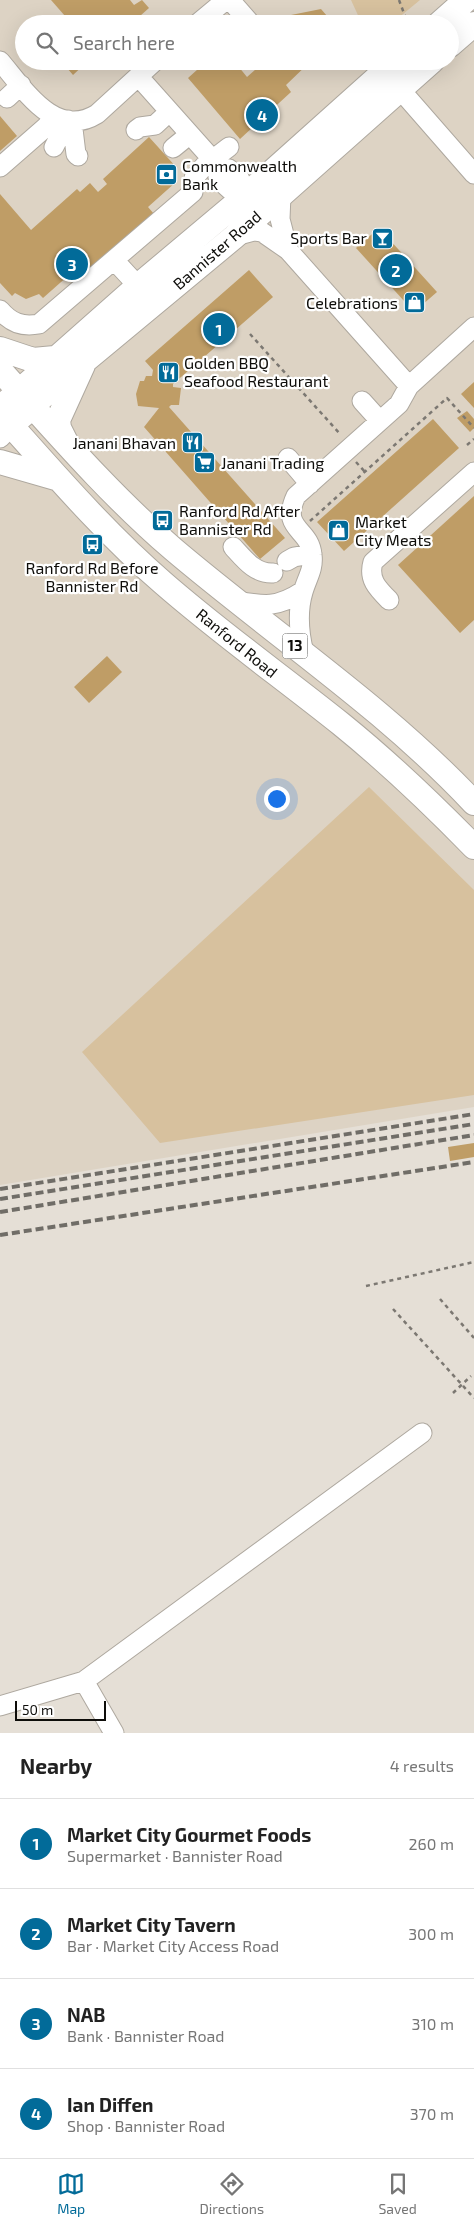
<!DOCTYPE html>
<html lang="en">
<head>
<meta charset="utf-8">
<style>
	:root { --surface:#fff; --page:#f6f6f6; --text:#222; --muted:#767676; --line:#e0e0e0; --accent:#026b99 }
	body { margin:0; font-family:"Exo 2",sans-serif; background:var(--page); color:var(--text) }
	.scale { position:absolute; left:15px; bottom:12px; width:91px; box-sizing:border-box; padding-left:5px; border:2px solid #0e0d0a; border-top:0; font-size:14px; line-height:18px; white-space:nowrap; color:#0e0d0a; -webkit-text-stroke:4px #fff; paint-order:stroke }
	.you { position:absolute; left:276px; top:798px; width:18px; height:18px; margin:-12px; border:4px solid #fff; border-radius:50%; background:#1a73e8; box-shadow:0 0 0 8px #1a73e833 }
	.badge { display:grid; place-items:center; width:32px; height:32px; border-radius:50%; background:var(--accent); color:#fff; font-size:16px; font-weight:700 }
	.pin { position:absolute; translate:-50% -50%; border:2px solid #fff; box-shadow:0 1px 5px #0006 }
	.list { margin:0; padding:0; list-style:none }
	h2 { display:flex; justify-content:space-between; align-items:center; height:65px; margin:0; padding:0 20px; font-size:21px }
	h2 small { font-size:16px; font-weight:400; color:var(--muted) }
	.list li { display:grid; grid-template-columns:32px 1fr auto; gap:15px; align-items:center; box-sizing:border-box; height:90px; padding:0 20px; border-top:1px solid var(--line) }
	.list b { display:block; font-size:19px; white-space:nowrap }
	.list p { margin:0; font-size:16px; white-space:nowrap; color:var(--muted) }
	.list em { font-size:16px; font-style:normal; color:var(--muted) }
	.icon { flex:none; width:28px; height:28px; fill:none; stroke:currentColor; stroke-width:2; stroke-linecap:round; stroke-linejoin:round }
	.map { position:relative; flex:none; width:474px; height:1733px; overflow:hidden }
	.search { position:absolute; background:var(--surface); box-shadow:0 5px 20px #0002; left:15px; right:15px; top:15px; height:55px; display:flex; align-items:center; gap:12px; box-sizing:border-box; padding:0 18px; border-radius:28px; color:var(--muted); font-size:19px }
	.sheet { height:425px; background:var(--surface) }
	nav { display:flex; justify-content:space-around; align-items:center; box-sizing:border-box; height:70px; border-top:1px solid var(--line); background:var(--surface); font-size:14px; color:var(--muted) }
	nav a { display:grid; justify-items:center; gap:2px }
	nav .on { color:var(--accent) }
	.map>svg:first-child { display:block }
	.built { fill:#ddd3c4; fill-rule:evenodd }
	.green { fill:#d7c19e }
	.building { fill:#bf9d66 }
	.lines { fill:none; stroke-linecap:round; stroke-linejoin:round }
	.minor-casing { stroke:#aea89f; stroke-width:21 }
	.major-casing { stroke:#aea89f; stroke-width:26 }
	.path { stroke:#7c7872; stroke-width:2.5; stroke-dasharray:4 4; stroke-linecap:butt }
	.minor { stroke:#fff; stroke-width:19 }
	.major { stroke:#fff; stroke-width:24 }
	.rail { stroke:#706d67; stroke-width:4; stroke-dasharray:8 4; stroke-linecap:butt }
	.labels { text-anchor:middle; stroke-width:4.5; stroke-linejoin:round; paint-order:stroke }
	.shield { fill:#fff; stroke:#565654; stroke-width:1 }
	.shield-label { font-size:15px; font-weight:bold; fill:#0e0d0a }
	.poi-label { font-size:16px; fill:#0e0d0a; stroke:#fff; text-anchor:start }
	.street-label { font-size:16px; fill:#0e0d0a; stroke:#fff }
</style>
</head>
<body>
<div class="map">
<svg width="474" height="1733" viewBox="0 0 474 1733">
	<rect width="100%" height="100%" fill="#e5dfd6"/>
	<path class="built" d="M 0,0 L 474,0 L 474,1107 L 0,1185 ZM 24,24 L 450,24 L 450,61 L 24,61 Z"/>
	<path class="green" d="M 351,0 L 420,0 L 391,24 L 362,24 Z
		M 369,787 L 474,890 L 474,1095 L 160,1143 L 82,1052 Z"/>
	<path class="building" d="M 51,0 L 130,0 L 134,5 L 142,0 L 149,8 L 131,24 L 72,24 Z
		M 321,9 L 334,24 L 274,24 L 281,17 Z
		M 61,61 L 88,61 L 73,75 Z
		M 207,61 L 234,61 L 247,77 L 265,61 L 311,61 L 286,85 L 291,92 L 240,139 L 188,78 Z
		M 0,116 L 17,136 L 0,151 Z
		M 149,137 L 177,168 L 176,182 L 148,207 L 154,214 L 85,275 L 78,267 L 43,298 L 39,294 L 26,299 L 15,293 L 12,296 L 0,283 L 0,194 L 31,230 L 77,189 L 80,192 L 90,183 L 98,192 L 107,184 L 103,179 Z
		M 379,228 L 437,292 L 414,312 L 356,248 Z
		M 249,270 L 273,297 L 173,384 L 173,387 L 181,388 L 179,405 L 171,405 L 169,407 L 285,538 L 260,559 L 144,427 L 159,408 L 138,406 L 136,394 L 140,381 L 144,381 L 146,376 L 152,376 L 153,370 L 145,361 Z
		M 474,382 L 474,408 L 461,394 Z
		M 467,411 L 474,419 L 474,428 L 470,432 L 457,418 Z
		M 433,419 L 459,448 L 344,551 L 317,522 Z
		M 474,496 L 474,620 L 460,633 L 398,565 Z
		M 107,656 L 122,672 L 89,703 L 74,687 Z
		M 474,1143 L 474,1157 L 450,1161 L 448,1147 Z"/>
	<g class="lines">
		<defs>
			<path id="minor" d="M 230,0 L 251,24
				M 197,24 L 226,0
				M 0,61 C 24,89 55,140 97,114 L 155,61
				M 138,76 L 220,168 L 229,169 L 240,179 L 245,210
				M 391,79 L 474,174
				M 7,98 L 21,85
				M 72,121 L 76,154 L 78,156
				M 136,130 L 140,127 L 155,125 L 169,112
				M 54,147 L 68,120
				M 173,148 L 189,135
				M 212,160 L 229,147
				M 0,167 L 47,126 L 53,116
				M 220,168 L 218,177 C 237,203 251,197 281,195 L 280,219 L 288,250
				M 235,236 L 254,231 L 262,232 L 288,250 L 409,386 L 399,404 L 296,496 C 280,530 310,528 312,555 C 314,569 307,578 303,592 C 297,612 299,633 304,653
				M 114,260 L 138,286
				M 0,310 C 11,323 22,327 39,324 L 193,192 L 194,178 L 211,158
				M 409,386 L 474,327
				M 362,401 L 380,421
				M 0,438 L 12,426
				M 288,458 L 310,484
				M 233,547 C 244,559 255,574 273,573
				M 287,561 L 294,557 L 312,554
				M 389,600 C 377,588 368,579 373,562 L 474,472
				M 236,601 C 265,606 277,608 303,591
				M 84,1681 L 114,1733
				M 0,1706 L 84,1681 L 422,1433"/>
			<path id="major" d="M 439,24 L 466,0
				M 450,45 L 474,24
				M 0,349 L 33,360 L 55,358
				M 0,370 C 56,432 110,495 173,549 C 273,634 384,707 474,803
				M 8,401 L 138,286 L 244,197 L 396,61
				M 0,413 C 52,471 103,531 162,582 C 219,632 281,676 341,724 C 388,762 432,804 474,847
				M 22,416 L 52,388 L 234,237 L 432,61
				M 66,442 L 59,428 L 58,420 L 83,365
				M 0,462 L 59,479"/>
		</defs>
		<use href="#minor" class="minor-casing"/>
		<use href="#major" class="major-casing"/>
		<path class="path" d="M 399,0 L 405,16
			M 250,334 L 341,435
			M 467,445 L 474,439
			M 356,462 L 365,472
			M 310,521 L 447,398 L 474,428
			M 366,1286 L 474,1262
			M 440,1299 L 474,1338
			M 393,1309 L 474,1398
			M 453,1393 L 471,1376"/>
		<use href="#minor" class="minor"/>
		<use href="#major" class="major"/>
		<path class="rail" d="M 0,1189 L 474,1114
			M 0,1199 L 474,1124
			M 0,1212 L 474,1135
			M 0,1235 L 474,1162"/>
	</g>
	<defs>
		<symbol id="bank-square" viewBox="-11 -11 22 22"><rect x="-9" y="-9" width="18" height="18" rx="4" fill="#026b99" stroke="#fff"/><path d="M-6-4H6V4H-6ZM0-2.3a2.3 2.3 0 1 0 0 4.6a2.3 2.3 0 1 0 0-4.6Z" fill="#fff"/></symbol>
		<symbol id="bar-square" viewBox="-11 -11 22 22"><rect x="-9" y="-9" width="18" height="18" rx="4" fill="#026b99" stroke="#fff"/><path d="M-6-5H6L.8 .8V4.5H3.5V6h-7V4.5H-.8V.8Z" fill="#fff"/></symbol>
		<symbol id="shop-square" viewBox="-11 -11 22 22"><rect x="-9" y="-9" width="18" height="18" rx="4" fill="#026b99" stroke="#fff"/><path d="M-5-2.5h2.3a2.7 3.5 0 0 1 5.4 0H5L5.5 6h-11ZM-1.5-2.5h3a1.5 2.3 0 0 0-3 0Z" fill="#fff"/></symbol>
		<symbol id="restaurant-square" viewBox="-11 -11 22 22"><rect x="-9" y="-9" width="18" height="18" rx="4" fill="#026b99" stroke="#fff"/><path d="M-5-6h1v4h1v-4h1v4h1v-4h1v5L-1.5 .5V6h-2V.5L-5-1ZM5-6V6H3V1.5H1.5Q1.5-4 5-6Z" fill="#fff"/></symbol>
		<symbol id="supermarket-square" viewBox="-11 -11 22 22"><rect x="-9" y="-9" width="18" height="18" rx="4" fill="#026b99" stroke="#fff"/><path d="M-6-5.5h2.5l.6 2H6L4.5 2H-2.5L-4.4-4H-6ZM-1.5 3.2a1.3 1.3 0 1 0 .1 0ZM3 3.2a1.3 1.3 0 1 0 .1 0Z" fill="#fff"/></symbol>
		<symbol id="bus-square" viewBox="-11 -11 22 22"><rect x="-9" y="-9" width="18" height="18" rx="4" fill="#026b99" stroke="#fff"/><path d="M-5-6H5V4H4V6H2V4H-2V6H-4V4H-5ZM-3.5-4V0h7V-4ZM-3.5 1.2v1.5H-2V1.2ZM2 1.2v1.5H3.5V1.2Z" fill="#fff"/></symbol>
	</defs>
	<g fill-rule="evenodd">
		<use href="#bank-square" x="154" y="162" width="25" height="25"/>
		<use href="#bar-square" x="370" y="226" width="25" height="25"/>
		<use href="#shop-square" x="402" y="290" width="25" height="25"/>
		<use href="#restaurant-square" x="156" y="360" width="25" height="25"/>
		<use href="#restaurant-square" x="180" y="430" width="25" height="25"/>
		<use href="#supermarket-square" x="192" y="450" width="25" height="25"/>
		<use href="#bus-square" x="150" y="508" width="25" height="25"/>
		<use href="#shop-square" x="326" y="518" width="25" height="25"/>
		<use href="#bus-square" x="80" y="532" width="25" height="25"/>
	</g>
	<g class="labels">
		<rect class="shield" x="282.5" y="633.5" width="25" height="25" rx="4"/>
		<g class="shield-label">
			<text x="295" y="651">13</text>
		</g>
		<g class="poi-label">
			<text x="182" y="172">Commonwealth<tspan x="182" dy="18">Bank</tspan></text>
			<text x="367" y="244" text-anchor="end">Sports Bar</text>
			<text x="398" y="309" text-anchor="end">Celebrations</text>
			<text x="184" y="369">Golden BBQ<tspan x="184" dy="18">Seafood Restaurant</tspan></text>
			<text x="176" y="449" text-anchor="end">Janani Bhavan</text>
			<text x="221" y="469">Janani Trading</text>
			<text x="179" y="517">Ranford Rd After<tspan x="179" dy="18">Bannister Rd</tspan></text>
			<text x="355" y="528">Market<tspan x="355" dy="18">City Meats</tspan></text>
			<text x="92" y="574" text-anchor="middle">Ranford Rd Before<tspan x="92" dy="18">Bannister Rd</tspan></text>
		</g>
		<g class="street-label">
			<text transform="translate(217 250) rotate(-41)" y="6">Bannister Road</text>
			<text transform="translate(237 643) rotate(39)" y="6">Ranford Road</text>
		</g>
	</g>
</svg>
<div class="scale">50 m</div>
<div class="you"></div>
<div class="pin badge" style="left:219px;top:329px">1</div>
<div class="pin badge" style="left:396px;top:270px">2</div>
<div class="pin badge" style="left:72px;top:264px">3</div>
<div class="pin badge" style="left:262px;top:115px">4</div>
<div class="search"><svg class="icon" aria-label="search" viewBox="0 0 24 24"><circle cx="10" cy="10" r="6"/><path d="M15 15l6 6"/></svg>Search here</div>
</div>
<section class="sheet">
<h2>Nearby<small>4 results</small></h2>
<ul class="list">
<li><span class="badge">1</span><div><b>Market City Gourmet Foods</b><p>Supermarket · Bannister Road</p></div><em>260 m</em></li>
<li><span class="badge">2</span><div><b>Market City Tavern</b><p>Bar · Market City Access Road</p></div><em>300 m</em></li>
<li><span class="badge">3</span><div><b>NAB</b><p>Bank · Bannister Road</p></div><em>310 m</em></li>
<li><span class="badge">4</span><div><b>Ian Diffen</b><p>Shop · Bannister Road</p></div><em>370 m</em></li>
</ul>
</section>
<nav>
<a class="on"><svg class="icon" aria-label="map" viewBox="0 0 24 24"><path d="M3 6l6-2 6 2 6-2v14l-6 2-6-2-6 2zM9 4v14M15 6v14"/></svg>Map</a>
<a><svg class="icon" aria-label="directions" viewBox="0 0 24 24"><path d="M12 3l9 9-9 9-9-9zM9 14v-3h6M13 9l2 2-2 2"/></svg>Directions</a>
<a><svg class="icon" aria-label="saved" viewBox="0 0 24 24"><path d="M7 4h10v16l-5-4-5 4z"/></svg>Saved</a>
</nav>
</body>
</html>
